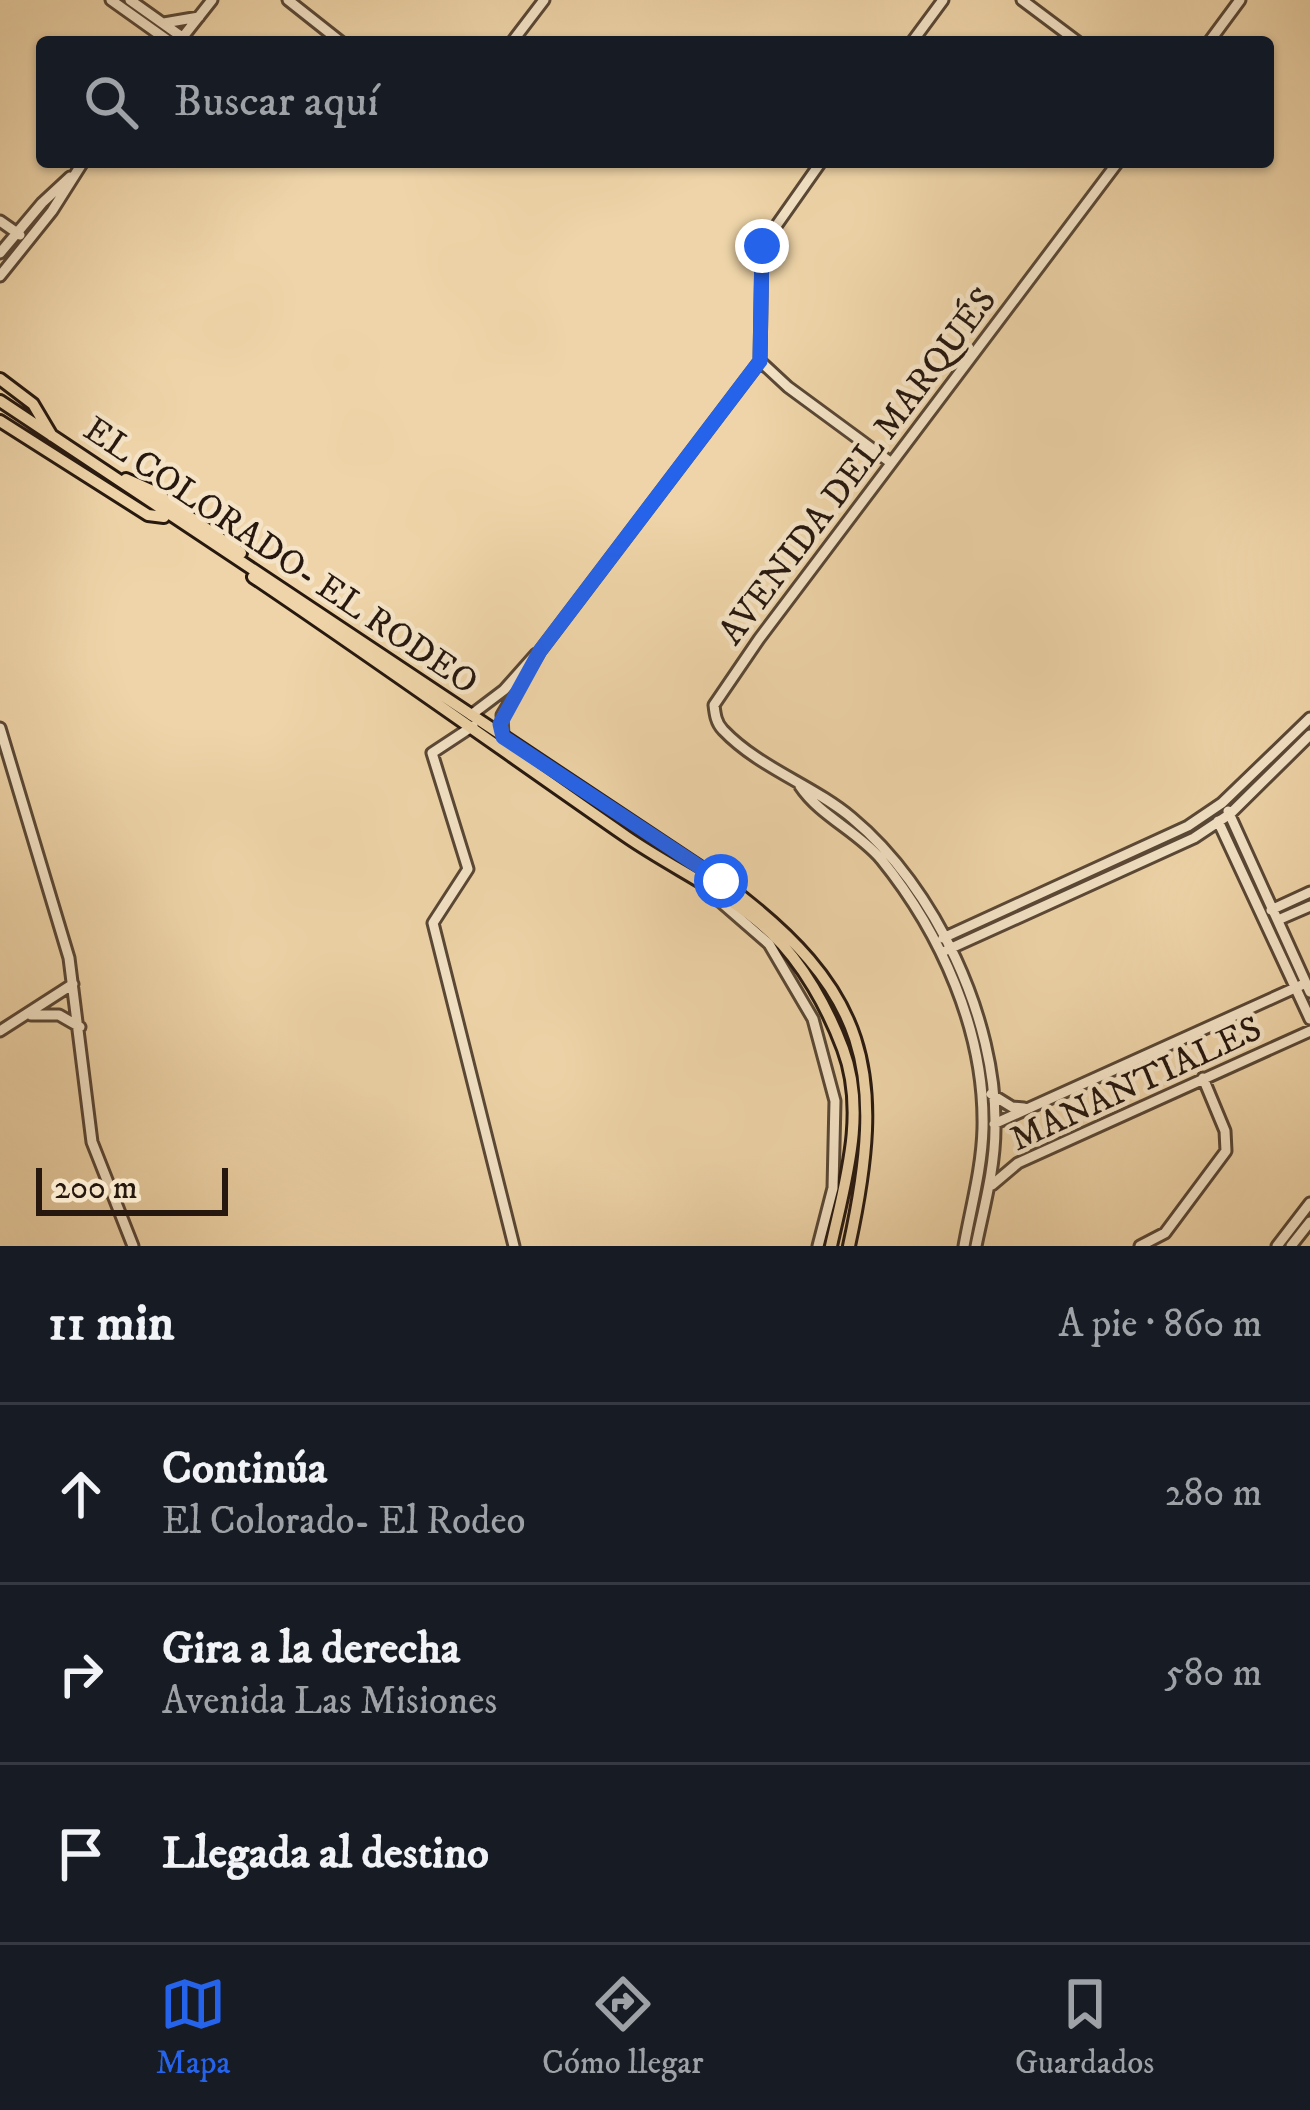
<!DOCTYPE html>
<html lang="es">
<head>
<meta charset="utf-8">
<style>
	:root { --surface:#171b24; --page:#20242c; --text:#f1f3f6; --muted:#9ea1a6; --line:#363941; --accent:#2563eb }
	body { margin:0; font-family:"IM FELL DW Pica",serif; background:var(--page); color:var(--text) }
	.scale { position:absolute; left:36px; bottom:30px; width:192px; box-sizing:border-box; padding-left:12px; border:6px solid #27180f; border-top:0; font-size:33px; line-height:42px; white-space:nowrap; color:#27180f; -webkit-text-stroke:9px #f4e3c6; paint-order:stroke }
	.stop { position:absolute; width:36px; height:36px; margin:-27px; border:9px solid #2563eb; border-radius:50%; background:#fff }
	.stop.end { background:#2563eb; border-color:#fff; box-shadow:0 3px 12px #0008 }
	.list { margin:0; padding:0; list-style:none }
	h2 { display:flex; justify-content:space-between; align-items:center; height:156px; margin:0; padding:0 48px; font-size:51px }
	h2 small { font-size:39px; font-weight:400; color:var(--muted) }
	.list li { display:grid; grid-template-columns:78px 1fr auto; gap:36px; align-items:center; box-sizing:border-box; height:180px; padding:0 48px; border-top:3px solid var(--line) }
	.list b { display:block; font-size:45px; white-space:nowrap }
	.list p { margin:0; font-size:39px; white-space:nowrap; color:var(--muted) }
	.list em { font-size:39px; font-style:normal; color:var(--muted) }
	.icon { flex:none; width:66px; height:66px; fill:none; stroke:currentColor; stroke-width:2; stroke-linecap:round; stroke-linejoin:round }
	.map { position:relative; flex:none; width:1310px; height:1246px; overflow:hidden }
	.search { position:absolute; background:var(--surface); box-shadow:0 3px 9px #0004; left:36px; right:36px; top:36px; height:132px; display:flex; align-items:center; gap:30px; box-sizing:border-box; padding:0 42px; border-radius:12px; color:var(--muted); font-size:45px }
	.sheet { height:696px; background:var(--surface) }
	nav { display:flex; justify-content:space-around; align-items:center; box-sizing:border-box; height:168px; border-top:3px solid var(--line); background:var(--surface); font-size:33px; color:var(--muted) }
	nav a { display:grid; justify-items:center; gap:6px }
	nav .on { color:var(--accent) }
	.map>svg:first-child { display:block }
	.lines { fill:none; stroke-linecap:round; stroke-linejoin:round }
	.minor-casing { stroke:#594735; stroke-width:15 }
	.major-casing { stroke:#27180f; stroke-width:16 }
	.minor { stroke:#f4e3c6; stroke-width:9 }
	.major { stroke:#eed4a8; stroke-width:10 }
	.route { stroke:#2563eb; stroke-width:15 }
	.labels { text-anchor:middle; stroke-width:9; stroke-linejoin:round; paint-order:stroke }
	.street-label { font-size:36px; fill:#27180f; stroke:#f4e3c6 }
</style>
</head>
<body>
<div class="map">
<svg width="1310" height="1246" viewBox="0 0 1310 1246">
	<rect width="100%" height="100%" fill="#eed4a8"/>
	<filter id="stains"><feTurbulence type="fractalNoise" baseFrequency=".00167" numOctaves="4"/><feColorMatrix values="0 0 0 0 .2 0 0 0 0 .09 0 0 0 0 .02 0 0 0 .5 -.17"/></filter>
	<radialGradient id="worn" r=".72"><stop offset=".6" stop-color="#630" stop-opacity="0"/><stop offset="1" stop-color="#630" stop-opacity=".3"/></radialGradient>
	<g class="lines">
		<defs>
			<path id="minor" d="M 111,0 L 170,42
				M 130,0 L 182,37
				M 288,0 L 341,42
				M 1022,0 L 1078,42
				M 164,23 L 199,17
				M 182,38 L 212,0
				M 512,42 L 544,0
				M 912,42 L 943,0
				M 1209,42 L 1240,0
				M 0,221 L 20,235
				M 0,253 L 42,203 L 70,177
				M 0,276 L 52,211 L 83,162
				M 760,361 L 788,387 L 890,462
				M 471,715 L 504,690 L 536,654
				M 473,726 L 432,753 L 468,869 L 433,923 L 514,1246
				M 0,728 L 69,958 L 92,1142 L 133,1246
				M 503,736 L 502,715 L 540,651 L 760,361 L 762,246 L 821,162
				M 800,786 C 820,816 857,831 881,859 C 941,933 985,1031 983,1128 C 982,1168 971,1207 964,1246
				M 1228,811 L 1310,992
				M 1218,821 L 1310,1019
				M 706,889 L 769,944 L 813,1019 L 835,1101 L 833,1188 L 818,1246
				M 1271,910 L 1310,892
				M 1278,920 L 1310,906
				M 943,938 L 1188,826 L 1222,803 L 1310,718
				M 947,950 L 1194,838 L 1230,814 L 1310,735
				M 31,1015 L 59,1015 L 80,1027
				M 0,1031 L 73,984
				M 991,1094 L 1012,1107 L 1024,1108
				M 994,1124 L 1306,983
				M 992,1185 L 1018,1163 L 1310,1031
				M 976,1246 C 984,1207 995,1168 995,1128 C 997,1019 935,887 852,818 C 813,785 759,768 723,730 C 716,723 715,714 714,705 L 759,639 L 1118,162
				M 1140,1246 L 1165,1233 L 1226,1151 L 1225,1131 L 1203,1078
				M 1277,1246 L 1310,1203
				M 1291,1246 L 1310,1222"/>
			<path id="major" d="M 0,379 L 33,404 L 52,436
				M 0,401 L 721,881 C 870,990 887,1071 849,1246
				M 0,421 L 148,515 L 164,517
				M 126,479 L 153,491 L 241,553
				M 253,577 C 379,662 502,750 627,837 C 675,870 729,893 771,933 C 803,963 828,1009 843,1049 C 867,1113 845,1182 831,1246"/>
		</defs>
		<use href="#minor" class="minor-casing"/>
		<use href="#major" class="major-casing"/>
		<use href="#minor" class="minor"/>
		<use href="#major" class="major"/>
	</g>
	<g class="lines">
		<path class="route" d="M 721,881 L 503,737 L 500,724 L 540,651 L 760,361 L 762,246"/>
	</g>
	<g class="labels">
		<g class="street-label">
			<text transform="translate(856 465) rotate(-53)" y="13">AVENIDA DEL MARQUÉS</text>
			<text transform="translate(282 554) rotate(34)" y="13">EL COLORADO- EL RODEO</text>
			<text transform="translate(1135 1082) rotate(-25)" y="13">MANANTIALES</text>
		</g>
	</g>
	<rect width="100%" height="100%" filter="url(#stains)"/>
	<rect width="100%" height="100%" fill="url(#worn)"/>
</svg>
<div class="scale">200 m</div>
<div class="stop" style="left:721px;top:881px"></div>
<div class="stop end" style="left:762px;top:246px"></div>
<div class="search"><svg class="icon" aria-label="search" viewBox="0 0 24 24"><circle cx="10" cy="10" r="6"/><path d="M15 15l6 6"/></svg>Buscar aquí</div>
</div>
<section class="sheet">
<h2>11 min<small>A pie · 860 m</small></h2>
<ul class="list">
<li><svg class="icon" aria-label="ahead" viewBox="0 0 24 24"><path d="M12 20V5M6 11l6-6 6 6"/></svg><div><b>Continúa</b><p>El Colorado- El Rodeo</p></div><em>280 m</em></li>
<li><svg class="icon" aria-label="right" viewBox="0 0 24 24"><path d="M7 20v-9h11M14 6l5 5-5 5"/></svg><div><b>Gira a la derecha</b><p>Avenida Las Misiones</p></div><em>580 m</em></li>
<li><svg class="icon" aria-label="arrive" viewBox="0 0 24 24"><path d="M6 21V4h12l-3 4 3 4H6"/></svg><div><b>Llegada al destino</b></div></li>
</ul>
</section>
<nav>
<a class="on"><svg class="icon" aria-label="map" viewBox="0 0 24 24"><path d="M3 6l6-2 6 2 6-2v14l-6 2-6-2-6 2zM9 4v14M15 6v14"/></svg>Mapa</a>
<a><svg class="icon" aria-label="directions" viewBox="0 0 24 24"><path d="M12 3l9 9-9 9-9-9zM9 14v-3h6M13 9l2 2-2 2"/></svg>Cómo llegar</a>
<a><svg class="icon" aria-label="saved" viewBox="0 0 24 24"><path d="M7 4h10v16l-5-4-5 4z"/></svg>Guardados</a>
</nav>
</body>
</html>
